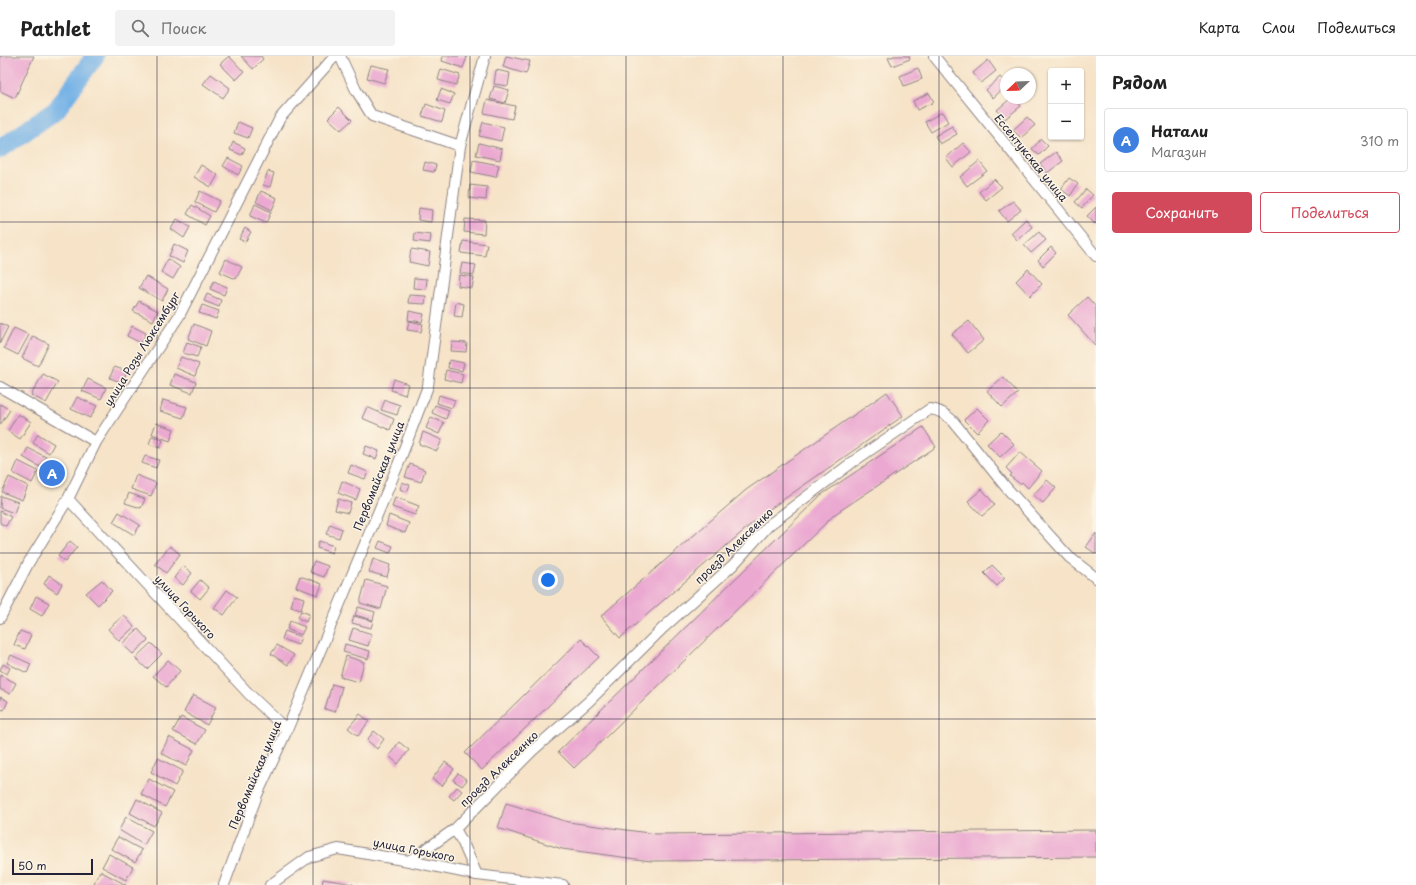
<!DOCTYPE html>
<html lang="ru">
<head>
<meta charset="utf-8">
<style>
	:root { --surface:#fff; --page:#f2f2f2; --text:#222; --muted:#767676; --line:#e0e0e0; --accent:#d1495b }
	body { margin:0; font-family:"Playpen Sans",sans-serif; background:var(--page); color:var(--text) }
	.controls { position:absolute; right:12px; top:12px; display:grid; overflow:hidden; border-radius:4px; box-shadow:0 1px 3px #0004 }
	.controls button { width:36px; height:36px; display:grid; place-items:center; padding:0; border:0; border-bottom:1px solid var(--line); background:var(--surface); color:var(--text); font:20px sans-serif }
	.compass { position:absolute; left:1000px; top:12px; width:36px; height:36px; border-radius:50%; background:var(--surface); box-shadow:0 1px 3px #0004; rotate:247deg }
	.scale { position:absolute; left:12px; bottom:10px; width:81px; box-sizing:border-box; padding-left:4px; border:2px solid #22223b; border-top:0; font-size:11px; line-height:14px; white-space:nowrap; color:#22223b; -webkit-text-stroke:3px #fcf5e5; paint-order:stroke }
	.you { position:absolute; left:548px; top:524px; width:14px; height:14px; margin:-10px; border:3px solid #fff; border-radius:50%; background:#1a73e8; box-shadow:0 0 0 6px #1a73e833 }
	.badge { display:grid; place-items:center; width:26px; height:26px; border-radius:50%; background:var(--accent); color:#fff; font-size:13px; font-weight:700 }
	.pin { position:absolute; translate:-50% -50%; border:2px solid #fff; box-shadow:0 1px 4px #0006 }
	.list { margin:0; padding:0; list-style:none }
	h2 { display:flex; justify-content:space-between; align-items:center; height:52px; margin:0; padding:0 16px; font-size:17px }
	h2 small { font-size:13px; font-weight:400; color:var(--muted) }
	.list li { display:grid; grid-template-columns:26px 1fr auto; gap:12px; align-items:center; box-sizing:border-box; height:64px; margin:0 8px 8px; padding:0 8px; border:1px solid var(--line); border-radius:4px }
	.list b { display:block; font-size:15px; white-space:nowrap }
	.list p { margin:0; font-size:13px; white-space:nowrap; color:var(--muted) }
	.list em { font-size:13px; font-style:normal; color:var(--muted) }
	.actions { display:flex; gap:8px; padding:12px 16px }
	.actions a { flex:1; padding:9px 0; border:1px solid var(--accent); border-radius:4px; text-align:center; font-size:14px; color:var(--accent) }
	.actions .main { background:var(--accent); color:#fff }
	.icon { flex:none; width:22px; height:22px; fill:none; stroke:currentColor; stroke-width:2; stroke-linecap:round; stroke-linejoin:round }
	.map { position:relative; flex:none; width:1096px; height:829px; overflow:hidden }
	header { display:flex; align-items:center; gap:24px; box-sizing:border-box; height:56px; padding:0 20px; background:var(--surface); border-bottom:1px solid var(--line) }
	header strong { font-size:19px }
	nav { display:flex; gap:22px; margin-inline-start:auto; font-size:14px }
	.search { width:280px; height:36px; background:var(--page); display:flex; align-items:center; gap:10px; box-sizing:border-box; padding:0 14px; border-radius:4px; color:var(--muted); font-size:15px }
	main { display:flex }
	aside { flex:1; background:var(--surface) }
	.map>svg:first-child { display:block }
	.lines { fill:none; stroke-linecap:round; stroke-linejoin:round }
	.river { stroke:#73b1e6; stroke-width:19 }
	.building { fill:#eba9d1 }
	.minor-casing { stroke:#8c8282; stroke-width:12 }
	.minor { stroke:#fff; stroke-width:10 }
	.grid { fill:none; stroke:#22223b; stroke-width:1; stroke-opacity:0.55 }
	.labels { text-anchor:middle; stroke-width:3; stroke-linejoin:round; paint-order:stroke }
	.street-label { font-size:11px; fill:#22223b; stroke:#fcf5e5 }
</style>
</head>
<body>
<header>
<strong>Pathlet</strong>
<div class="search"><svg class="icon" aria-label="search" viewBox="0 0 24 24"><circle cx="10" cy="10" r="6"/><path d="M15 15l6 6"/></svg>Поиск</div>
<nav><a>Карта</a><a>Слои</a><a>Поделиться</a></nav>
</header>
<main>
<div class="map">
<svg width="1096" height="829" viewBox="0 0 1096 829">
	<rect width="100%" height="100%" fill="#fcf5e5"/>
	<filter id="ink" filterUnits="userSpaceOnUse"><feTurbulence type="fractalNoise" baseFrequency=".025" numOctaves="2"/><feDisplacementMap in="SourceGraphic" scale="8" xChannelSelector="R" yChannelSelector="G"/><feConvolveMatrix kernelMatrix="1 2 1 2 8 2 1 2 1" color-interpolation-filters="sRGB"/></filter>
	<filter id="wash" filterUnits="userSpaceOnUse"><feTurbulence type="fractalNoise" baseFrequency=".012" numOctaves="4" result="noise"/><feDisplacementMap in="SourceGraphic" scale="16" xChannelSelector="R" yChannelSelector="G"/><feGaussianBlur stdDeviation="0.9" result="paint"/><feColorMatrix in="noise" values="0 0 0 0 0 0 0 0 0 0 0 0 0 0 0 0 0 1.4 0 .05"/><feComposite in="paint" operator="in"/></filter>
	<g filter="url(#wash)">
		<rect width="100%" height="100%" fill="#f6e3c8"/>
		<g class="lines">
			<path class="river" d="M 0,93 L 56,54 L 95,0"/>
		</g>
		<g id="blocks">
			<path class="building" d="M 0,0 L 34,0 L 15,42 L 0,35 Z
				M 229,0 L 244,16 L 236,24 L 220,8 Z
				M 241,0 L 261,0 L 263,3 L 253,13 Z
				M 443,0 L 464,0 L 467,1 L 463,12 L 442,5 Z
				M 506,0 L 530,5 L 526,18 L 503,11 Z
				M 894,0 L 909,0 L 910,3 L 892,10 L 888,2 Z
				M 988,4 L 996,15 L 981,27 L 973,17 Z
				M 371,9 L 389,13 L 384,27 L 367,22 Z
				M 918,12 L 922,23 L 904,30 L 900,20 Z
				M 441,13 L 460,19 L 456,29 L 438,24 Z
				M 496,14 L 510,17 L 508,30 L 494,28 Z
				M 211,18 L 230,32 L 223,42 L 203,28 Z
				M 1000,21 L 1006,27 L 1006,30 L 993,42 L 986,34 Z
				M 494,30 L 509,34 L 505,47 L 490,43 Z
				M 441,33 L 454,38 L 450,48 L 437,44 Z
				M 929,37 L 934,46 L 917,54 L 913,45 Z
				M 1011,42 L 1015,42 L 1021,50 L 1005,63 L 997,54 Z
				M 487,44 L 515,50 L 512,63 L 484,57 Z
				M 426,48 L 445,55 L 442,66 L 422,60 Z
				M 339,51 L 352,64 L 341,74 L 328,62 Z
				M 942,56 L 948,66 L 931,76 L 925,66 Z
				M 1027,61 L 1035,69 L 1021,82 L 1013,74 Z
				M 238,66 L 252,72 L 248,82 L 234,77 Z
				M 483,66 L 504,71 L 501,85 L 479,80 Z
				M 952,70 L 957,78 L 940,88 L 935,80 Z
				M 1041,83 L 1048,90 L 1039,99 L 1032,93 Z
				M 233,86 L 245,92 L 242,99 L 230,94 Z
				M 479,87 L 502,93 L 500,104 L 476,99 Z
				M 963,87 L 971,96 L 953,111 L 946,102 Z
				M 1056,96 L 1063,105 L 1047,117 L 1040,108 Z
				M 228,102 L 243,110 L 238,119 L 223,110 Z
				M 473,104 L 499,109 L 496,121 L 471,116 Z
				M 979,105 L 987,115 L 967,130 L 960,121 Z
				M 425,106 L 436,109 L 434,116 L 423,114 Z
				M 201,109 L 218,119 L 211,131 L 194,121 Z
				M 268,115 L 274,117 L 270,131 L 263,129 Z
				M 1069,122 L 1078,128 L 1070,140 L 1061,133 Z
				M 994,123 L 1002,131 L 986,144 L 979,136 Z
				M 470,129 L 487,131 L 486,144 L 469,142 Z
				M 1086,133 L 1093,139 L 1082,152 L 1075,146 Z
				M 200,135 L 220,145 L 214,156 L 195,146 Z
				M 261,135 L 277,142 L 272,154 L 256,146 Z
				M 1013,145 L 1021,154 L 1007,165 L 999,155 Z
				M 255,148 L 271,156 L 266,167 L 250,160 Z
				M 192,149 L 210,160 L 205,169 L 187,158 Z
				M 1096,151 L 1096,167 L 1095,168 L 1087,160 Z
				M 419,152 L 432,154 L 431,166 L 418,164 Z
				M 177,163 L 190,171 L 184,182 L 171,173 Z
				M 465,163 L 485,164 L 484,178 L 464,176 Z
				M 1026,163 L 1032,171 L 1017,184 L 1011,177 Z
				M 245,172 L 251,176 L 245,186 L 239,183 Z
				M 1039,176 L 1046,184 L 1031,197 L 1024,189 Z
				M 415,177 L 431,179 L 430,187 L 414,185 Z
				M 463,185 L 487,188 L 485,200 L 461,197 Z
				M 174,188 L 188,195 L 183,207 L 169,200 Z
				M 1051,191 L 1056,197 L 1043,210 L 1038,204 Z
				M 411,193 L 430,196 L 428,210 L 409,206 Z
				M 168,203 L 180,211 L 173,223 L 161,216 Z
				M 226,203 L 242,211 L 236,223 L 220,216 Z
				M 462,207 L 476,209 L 474,219 L 460,217 Z
				M 1028,213 L 1042,228 L 1030,240 L 1016,225 Z
				M 459,219 L 474,221 L 472,232 L 458,230 Z
				M 146,220 L 168,233 L 162,245 L 139,232 Z
				M 414,222 L 427,223 L 426,233 L 413,232 Z
				M 214,225 L 227,231 L 224,239 L 210,233 Z
				M 207,238 L 221,244 L 219,251 L 204,245 Z
				M 409,239 L 426,240 L 425,248 L 408,247 Z
				M 1087,241 L 1096,251 L 1096,290 L 1068,259 Z
				M 139,245 L 158,255 L 153,265 L 133,255 Z
				M 456,246 L 464,248 L 462,261 L 454,260 Z
				M 202,249 L 219,255 L 216,263 L 199,257 Z
				M 409,255 L 424,258 L 422,266 L 408,264 Z
				M 409,265 L 423,268 L 421,276 L 407,274 Z
				M 969,265 L 984,284 L 968,297 L 952,278 Z
				M 0,267 L 8,271 L 0,287 Z
				M 194,268 L 211,275 L 206,290 L 188,283 Z
				M 132,270 L 146,277 L 141,287 L 127,280 Z
				M 14,272 L 29,279 L 18,299 L 4,292 Z
				M 33,280 L 49,288 L 38,310 L 22,302 Z
				M 187,286 L 201,291 L 197,301 L 183,297 Z
				M 452,286 L 467,287 L 466,296 L 451,295 Z
				M 181,301 L 199,308 L 195,320 L 176,312 Z
				M 449,304 L 464,307 L 462,315 L 448,312 Z
				M 114,311 L 127,315 L 123,327 L 110,322 Z
				M 446,314 L 463,318 L 461,327 L 444,323 Z
				M 43,318 L 58,326 L 46,347 L 31,339 Z
				M 174,318 L 196,326 L 192,337 L 170,329 Z
				M 1003,321 L 1018,337 L 1002,351 L 987,335 Z
				M 88,323 L 106,332 L 101,343 L 82,335 Z
				M 394,323 L 408,328 L 405,339 L 391,334 Z
				M 887,336 L 903,360 L 764,457 L 620,582 L 601,560 L 746,434 Z
				M 439,339 L 455,344 L 452,352 L 437,347 Z
				M 77,341 L 97,350 L 90,362 L 71,353 Z
				M 163,344 L 187,351 L 183,362 L 160,355 Z
				M 385,344 L 400,349 L 397,359 L 381,354 Z
				M 0,348 L 10,354 L 0,369 Z
				M 435,349 L 449,354 L 446,363 L 432,357 Z
				M 367,351 L 394,363 L 390,374 L 362,362 Z
				M 977,352 L 989,364 L 977,377 L 964,364 Z
				M 18,358 L 31,366 L 20,383 L 8,375 Z
				M 431,361 L 444,367 L 439,378 L 426,372 Z
				M 156,367 L 174,373 L 170,385 L 152,378 Z
				M 923,371 L 936,391 L 835,458 L 574,712 L 558,696 L 821,439 Z
				M 1001,375 L 1014,388 L 1000,401 L 987,388 Z
				M 423,376 L 442,384 L 437,395 L 419,388 Z
				M 38,378 L 54,388 L 49,397 L 33,387 Z
				M 152,380 L 163,384 L 160,392 L 149,388 Z
				M 366,390 L 379,395 L 376,403 L 363,398 Z
				M 28,392 L 46,401 L 40,411 L 23,401 Z
				M 1020,396 L 1042,415 L 1028,432 L 1022,426 L 1020,428 L 1010,420 L 1012,418 L 1006,412 Z
				M 145,400 L 159,404 L 156,412 L 142,407 Z
				M 18,405 L 38,415 L 32,427 L 13,417 Z
				M 410,408 L 425,414 L 421,426 L 405,421 Z
				M 351,409 L 368,416 L 365,423 L 348,417 Z
				M 52,411 L 57,414 L 52,423 L 48,421 Z
				M 136,419 L 156,427 L 151,440 L 131,433 Z
				M 9,421 L 28,430 L 22,444 L 2,436 Z
				M 1047,424 L 1056,432 L 1043,447 L 1033,439 Z
				M 342,425 L 360,433 L 356,444 L 338,437 Z
				M 402,426 L 410,429 L 407,436 L 400,433 Z
				M 982,433 L 995,449 L 982,460 L 968,445 Z
				M 129,437 L 145,443 L 141,452 L 125,447 Z
				M 1,440 L 18,446 L 14,457 L 0,452 Z
				M 395,441 L 419,450 L 415,459 L 392,451 Z
				M 338,443 L 351,447 L 348,457 L 335,454 Z
				M 0,455 L 11,461 L 6,470 L 0,467 Z
				M 119,456 L 140,469 L 134,479 L 113,466 Z
				M 389,459 L 409,467 L 405,477 L 386,470 Z
				M 330,468 L 342,473 L 339,482 L 326,478 Z
				M 1096,477 L 1096,498 L 1086,491 Z
				M 70,485 L 77,491 L 65,506 L 58,500 Z
				M 319,485 L 334,490 L 332,497 L 317,492 Z
				M 380,485 L 393,490 L 390,497 L 377,492 Z
				M 170,490 L 180,498 L 166,517 L 155,508 Z
				M 373,503 L 390,509 L 387,521 L 369,516 Z
				M 314,505 L 328,510 L 324,521 L 310,516 Z
				M 992,509 L 1005,522 L 997,530 L 984,517 Z
				M 183,510 L 192,517 L 183,529 L 174,522 Z
				M 49,519 L 62,528 L 57,537 L 44,528 Z
				M 300,520 L 322,528 L 318,539 L 296,531 Z
				M 102,524 L 112,535 L 98,549 L 86,537 Z
				M 200,524 L 209,532 L 200,543 L 191,535 Z
				M 366,524 L 387,530 L 381,553 L 360,547 Z
				M 227,534 L 237,541 L 224,559 L 214,552 Z
				M 294,539 L 304,542 L 301,554 L 291,551 Z
				M 36,540 L 49,547 L 42,560 L 30,553 Z
				M 358,551 L 375,556 L 373,564 L 355,559 Z
				M 301,555 L 309,558 L 306,566 L 298,562 Z
				M 124,559 L 134,571 L 119,585 L 108,573 Z
				M 354,560 L 373,565 L 371,572 L 352,567 Z
				M 290,565 L 305,571 L 301,579 L 287,573 Z
				M 353,572 L 372,578 L 368,590 L 349,584 Z
				M 138,573 L 148,584 L 133,598 L 122,588 Z
				M 20,575 L 31,579 L 25,593 L 14,589 Z
				M 285,575 L 301,581 L 298,589 L 282,583 Z
				M 581,583 L 599,601 L 482,714 L 465,697 Z
				M 151,587 L 162,598 L 147,613 L 135,602 Z
				M 345,588 L 370,595 L 368,603 L 343,596 Z
				M 277,589 L 294,599 L 288,609 L 271,598 Z
				M 11,599 L 31,608 L 27,617 L 7,607 Z
				M 346,600 L 364,606 L 359,626 L 340,621 Z
				M 168,604 L 180,615 L 166,631 L 153,620 Z
				M 3,608 L 10,612 L 7,618 L 0,614 Z
				M 0,619 L 16,627 L 10,638 L 0,633 Z
				M 332,628 L 342,631 L 335,656 L 325,653 Z
				M 193,639 L 216,651 L 207,669 L 184,656 Z
				M 0,641 L 8,645 L 4,654 L 0,653 Z
				M 360,658 L 369,665 L 358,680 L 348,672 Z
				M 181,661 L 205,674 L 197,688 L 173,675 Z
				M 374,675 L 384,683 L 377,693 L 367,684 Z
				M 169,681 L 194,694 L 186,710 L 161,697 Z
				M 399,686 L 409,694 L 398,708 L 389,700 Z
				M 158,702 L 183,715 L 175,730 L 151,716 Z
				M 445,706 L 454,713 L 442,730 L 432,723 Z
				M 458,717 L 467,724 L 462,730 L 453,724 Z
				M 149,723 L 173,736 L 165,751 L 141,738 Z
				M 457,731 L 462,735 L 454,744 L 449,740 Z
				M 137,743 L 162,757 L 154,770 L 130,757 Z
				M 506,747 L 568,766 L 656,778 L 1096,774 L 1096,801 L 651,805 L 562,793 L 498,772 Z
				M 126,761 L 152,775 L 144,789 L 119,774 Z
				M 118,781 L 142,794 L 135,806 L 111,793 Z
				M 109,798 L 133,811 L 126,824 L 102,811 Z
				M 100,815 L 126,829 L 97,829 L 94,827 Z
				M 323,823 L 353,828 L 353,829 L 322,829 Z"/>
		</g>
	</g>
	<g filter="url(#ink)">
		<use href="#blocks" fill-opacity="0" stroke="#8c8282" stroke-width="1"/>
		<g class="lines">
			<defs>
				<path id="minor" d="M 340,0 L 356,34 L 372,60 L 460,90
					M 934,0 L 1096,200
					M 0,331 L 96,386
					M 68,443 L 249,638 L 287,674
					M 0,562 L 29,506 L 68,443 L 96,386 L 179,260 L 280,62 L 335,0
					M 455,773 L 463,787 L 477,819
					M 409,805 L 455,773 L 532,695 L 588,646 L 663,572 L 733,509 L 769,469 L 854,405 L 930,353 C 940,354 946,359 953,365 L 1005,430 L 1069,501 L 1096,522
					M 224,829 L 257,739 L 287,674 L 398,409 L 428,330 L 460,90 L 485,0
					M 270,829 L 309,801 L 338,793 L 409,805 L 477,819 L 563,829"/>
			</defs>
			<use href="#minor" class="minor-casing"/>
			<use href="#minor" class="minor"/>
		</g>
	</g>
	<path class="grid" d="M 157,0 L 157,829M 313,0 L 313,829M 470,0 L 470,829M 626,0 L 626,829M 783,0 L 783,829M 939,0 L 939,829M 0,166 L 1096,166M 0,332 L 1096,332M 0,497 L 1096,497M 0,663 L 1096,663"/>
	<g class="labels">
		<g class="street-label">
			<text transform="translate(1031 102) rotate(51)" y="4">Ессентукская улица</text>
			<text transform="translate(142 293) rotate(-58)" y="4">улица Розы Люксембург</text>
			<text transform="translate(379 420) rotate(-68)" y="4">Первомайская улица</text>
			<text transform="translate(734 490) rotate(-44)" y="4">проезд Алексеенко</text>
			<text transform="translate(185 551) rotate(47)" y="4">улица Горького</text>
			<text transform="translate(499 713) rotate(-44)" y="4">проезд Алексеенко</text>
			<text transform="translate(255 719) rotate(-67)" y="4">Первомайская улица</text>
			<text transform="translate(414 794) rotate(11)" y="4">улица Горького</text>
		</g>
	</g>
</svg>
<div class="controls">
<button>+</button>
<button>−</button>
</div>
<svg class="compass" viewBox="-18 -18 36 36"><path d="M0-13l5 13h-10z" fill="#e53935"/><path d="M0 13l5-13h-10z" fill="#767676"/></svg>
<div class="scale">50 m</div>
<div class="you"></div>
<div class="pin badge" style="left:52px;top:417px;background:#3f7fe0">A</div>
</div>
<aside>
<h2>Рядом<small></small></h2>
<ul class="list">
<li><span class="badge" style="background:#3f7fe0">A</span><div><b>Натали</b><p>Магазин</p></div><em>310 m</em></li>
</ul>
<div class="actions"><a class="main">Сохранить</a><a>Поделиться</a></div>
</aside>
</main>
</body>
</html>
